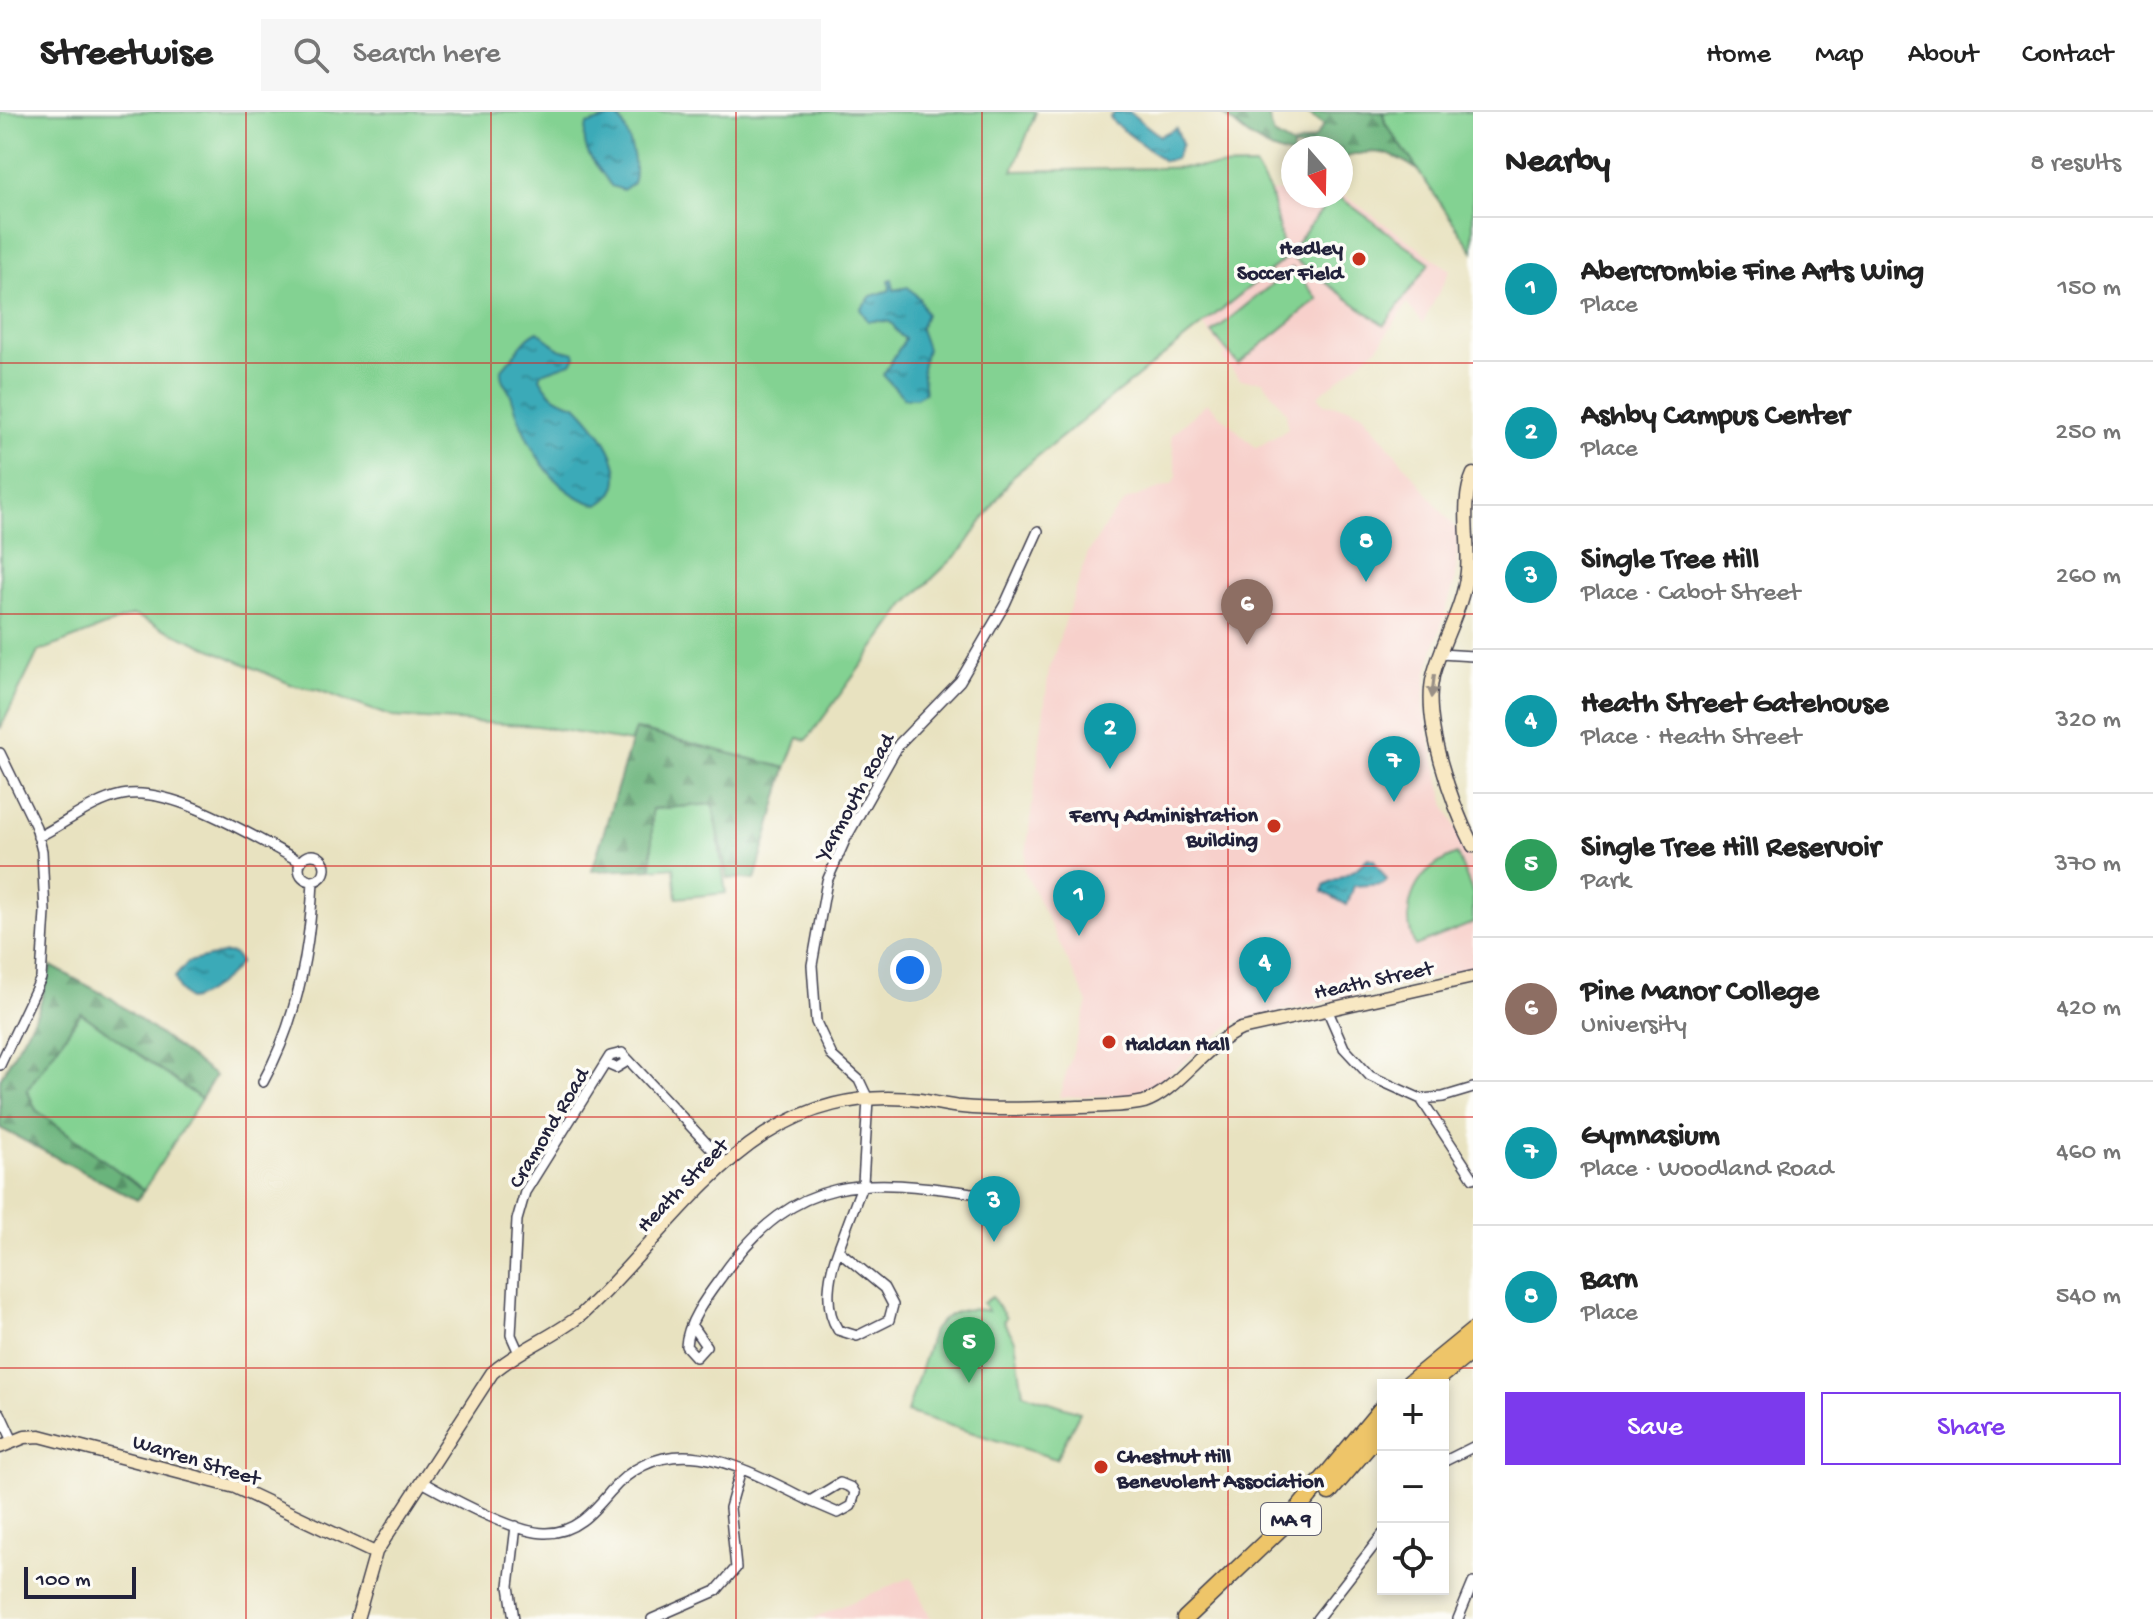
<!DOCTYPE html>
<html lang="en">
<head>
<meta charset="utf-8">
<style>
	:root { --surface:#fff; --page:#f6f6f6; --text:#222; --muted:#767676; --line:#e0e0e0; --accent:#7c3aed }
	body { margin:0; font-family:"Gochi Hand",sans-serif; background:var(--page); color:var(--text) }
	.controls { position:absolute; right:24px; bottom:24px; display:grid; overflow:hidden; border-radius:0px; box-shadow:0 4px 12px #0003 }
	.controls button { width:72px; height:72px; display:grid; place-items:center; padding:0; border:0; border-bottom:2px solid var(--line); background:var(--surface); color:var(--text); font:40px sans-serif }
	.compass { position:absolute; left:1281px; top:24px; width:72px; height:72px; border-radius:50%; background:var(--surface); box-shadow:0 4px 12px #0003; rotate:160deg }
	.scale { position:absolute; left:24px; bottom:20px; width:112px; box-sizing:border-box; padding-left:8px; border:4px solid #22223b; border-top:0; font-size:22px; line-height:28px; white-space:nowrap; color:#22223b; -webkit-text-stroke:6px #fdfcf7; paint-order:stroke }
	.you { position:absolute; left:910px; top:858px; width:28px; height:28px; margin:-20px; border:6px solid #fff; border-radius:50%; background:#1a73e8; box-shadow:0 0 0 12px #1a73e833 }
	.badge { display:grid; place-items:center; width:52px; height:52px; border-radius:50%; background:var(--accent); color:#fff; font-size:26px; font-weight:700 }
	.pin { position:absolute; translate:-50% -66px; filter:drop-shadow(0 2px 4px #0008) }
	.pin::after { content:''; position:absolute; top:42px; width:28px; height:24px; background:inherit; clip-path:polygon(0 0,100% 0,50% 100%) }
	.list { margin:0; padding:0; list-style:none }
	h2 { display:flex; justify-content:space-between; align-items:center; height:104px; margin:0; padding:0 32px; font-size:34px }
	h2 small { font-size:26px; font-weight:400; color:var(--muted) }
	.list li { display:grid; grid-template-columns:52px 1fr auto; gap:24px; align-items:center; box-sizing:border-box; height:144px; padding:0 32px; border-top:2px solid var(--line) }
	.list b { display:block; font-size:30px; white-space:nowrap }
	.list p { margin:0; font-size:26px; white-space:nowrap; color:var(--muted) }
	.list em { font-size:26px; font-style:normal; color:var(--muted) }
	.actions { display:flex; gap:16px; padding:24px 32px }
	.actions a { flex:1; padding:18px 0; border:2px solid var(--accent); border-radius:0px; text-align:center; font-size:28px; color:var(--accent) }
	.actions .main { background:var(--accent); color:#fff }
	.icon { flex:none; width:44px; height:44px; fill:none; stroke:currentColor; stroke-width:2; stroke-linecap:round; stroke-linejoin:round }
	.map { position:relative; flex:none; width:1473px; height:1507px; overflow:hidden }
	header { display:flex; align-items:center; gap:48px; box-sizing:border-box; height:112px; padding:0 40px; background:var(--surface); border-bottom:2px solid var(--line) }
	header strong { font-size:38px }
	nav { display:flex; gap:44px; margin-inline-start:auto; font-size:28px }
	.search { width:560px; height:72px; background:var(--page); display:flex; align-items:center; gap:20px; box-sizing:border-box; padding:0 28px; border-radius:0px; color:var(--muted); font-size:30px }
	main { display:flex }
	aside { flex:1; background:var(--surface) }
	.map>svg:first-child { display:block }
	.built { fill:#f7d0cb }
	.green { fill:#83d292; stroke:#527a66; stroke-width:2 }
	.forest { fill:url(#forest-firs); stroke:#466b5c; stroke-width:2 }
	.water { fill:url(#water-ripples); stroke:#2e667a; stroke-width:2 }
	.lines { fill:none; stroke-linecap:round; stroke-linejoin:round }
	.street-casing { stroke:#403f4f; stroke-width:12 }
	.secondary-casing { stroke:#403f4f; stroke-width:15 }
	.highway-casing { stroke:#403f4f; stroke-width:19 }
	.street { stroke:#fff; stroke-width:9 }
	.secondary { stroke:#f8e8c3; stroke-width:12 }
	.highway { stroke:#eec569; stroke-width:16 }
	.oneway { fill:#988f86 }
	.grid { fill:none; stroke:#d62828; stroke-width:2; stroke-opacity:0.55 }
	.poi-dot { fill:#c8321e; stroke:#fdfcf7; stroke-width:3 }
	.labels { text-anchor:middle; stroke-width:7; stroke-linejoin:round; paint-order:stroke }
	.shield { fill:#fdfcf7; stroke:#646373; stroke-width:2 }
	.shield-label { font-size:20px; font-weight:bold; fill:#22223b }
	.poi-label { font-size:22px; font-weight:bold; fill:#22223b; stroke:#fdfcf7; text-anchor:end }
	.street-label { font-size:22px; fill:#22223b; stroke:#fdfcf7 }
</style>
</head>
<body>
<header>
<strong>Streetwise</strong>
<div class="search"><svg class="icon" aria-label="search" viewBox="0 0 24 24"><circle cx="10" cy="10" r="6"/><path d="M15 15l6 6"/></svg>Search here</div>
<nav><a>Home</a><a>Map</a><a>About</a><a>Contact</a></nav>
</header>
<main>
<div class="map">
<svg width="1473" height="1507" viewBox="0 0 1473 1507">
	<defs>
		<pattern id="forest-firs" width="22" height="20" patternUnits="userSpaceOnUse" patternTransform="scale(2)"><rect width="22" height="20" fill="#6ab47c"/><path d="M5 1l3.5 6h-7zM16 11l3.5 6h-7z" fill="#579267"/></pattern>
		<pattern id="water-ripples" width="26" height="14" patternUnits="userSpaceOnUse" patternTransform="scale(2)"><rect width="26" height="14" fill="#3baab8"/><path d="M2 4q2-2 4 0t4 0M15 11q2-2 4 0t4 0" fill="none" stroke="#318a97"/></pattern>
	</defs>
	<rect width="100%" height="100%" fill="#fdfcf7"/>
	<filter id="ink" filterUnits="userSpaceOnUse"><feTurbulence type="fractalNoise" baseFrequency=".0125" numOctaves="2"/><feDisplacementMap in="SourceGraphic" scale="16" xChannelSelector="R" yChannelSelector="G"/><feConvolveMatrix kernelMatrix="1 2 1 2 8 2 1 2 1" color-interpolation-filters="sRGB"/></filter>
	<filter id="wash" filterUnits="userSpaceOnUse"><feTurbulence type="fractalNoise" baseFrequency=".006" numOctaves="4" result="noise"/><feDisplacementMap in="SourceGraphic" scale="32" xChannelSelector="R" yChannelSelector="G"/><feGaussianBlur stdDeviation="1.8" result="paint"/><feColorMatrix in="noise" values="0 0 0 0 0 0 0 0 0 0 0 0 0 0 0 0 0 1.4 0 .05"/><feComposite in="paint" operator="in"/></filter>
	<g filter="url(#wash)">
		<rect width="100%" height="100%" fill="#e8e2c0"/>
		<path class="built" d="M 1293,78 L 1293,84 L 1341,84 L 1341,81 L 1450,158 L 1423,211 L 1407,192 L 1378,235 L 1318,284 L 1324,292 L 1348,295 L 1363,302 L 1458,419 L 1456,466 L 1427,560 L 1423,598 L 1446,694 L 1473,754 L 1473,857 L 1235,910 L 1155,973 L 1138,983 L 1059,985 L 1088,891 L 1024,758 L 1049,558 L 1088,441 L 1111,405 L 1127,388 L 1174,371 L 1177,363 L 1171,323 L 1207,291 L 1256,336 L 1288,317 L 1286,300 L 1263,269 L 1241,268 L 1223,247 L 1226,243 L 1203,212 L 1286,146 L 1270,80 Z
			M 911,1465 L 931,1507 L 812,1507 Z"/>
		<path class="green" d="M 0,0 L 1036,0 L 1013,59 L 1255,54 L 1270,80 L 1286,146 L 1013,364 L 964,436 L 906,492 L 807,628 L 798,626 L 786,656 L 636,617 L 630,630 L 537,614 L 392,605 L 318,578 L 295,574 L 133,503 L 38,540 L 0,617 Z
			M 1383,0 L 1473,0 L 1473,139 L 1385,10 Z
			M 1332,84 L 1338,84 L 1430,151 L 1384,213 L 1288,143 Z
			M 1292,156 L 1318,187 L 1238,252 L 1212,221 Z
			M 713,692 L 726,781 L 677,786 L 674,755 L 652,757 L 652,697 Z
			M 1457,742 L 1473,782 L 1473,811 L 1415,834 C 1399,793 1415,758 1457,742 Z
			M 81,901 L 201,987 L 144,1078 L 36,998 L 27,978 Z
			M 992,1185 L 1006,1206 L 1003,1209 L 1015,1228 L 1023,1281 L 1080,1300 L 1056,1347 L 907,1300 L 933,1219 C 947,1199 965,1194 988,1199 L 983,1191 Z"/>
		<path class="forest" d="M 1221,0 L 1267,0 L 1274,23 L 1293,34 L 1315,26 L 1324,13 L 1305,0 L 1383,0 L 1385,11 L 1419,59 C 1391,39 1373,35 1341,47 L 1341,36 L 1293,36 L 1293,44 C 1263,38 1243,21 1221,0 Z
			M 635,617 L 786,656 L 755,768 L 727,766 L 713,692 L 652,697 L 652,757 L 592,759 Z
			M 51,854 L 111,886 L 215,964 L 201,987 L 81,901 L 27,978 L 36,998 L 144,1078 L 137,1088 L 0,1016 L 0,967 L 38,899 Z"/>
		<path class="water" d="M 1116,0 L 1129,0 L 1160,24 L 1176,16 L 1182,32 L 1175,47 L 1164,49 L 1114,11 L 1110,5 Z
			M 612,5 L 618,5 C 629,18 639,56 633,71 L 623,78 L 611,74 C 600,54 577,40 587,13 Z
			M 892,167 L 894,178 L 908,175 L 919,186 L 926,202 L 920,217 L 927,237 L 922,256 L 925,281 L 916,286 L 904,286 L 883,263 L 905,227 C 884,213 906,208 868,209 L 860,197 L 871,184 L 890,178 L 889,168 Z
			M 538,219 L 559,237 L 575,241 L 576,245 L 571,251 L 542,261 L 540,266 C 550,284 558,288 576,293 C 599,316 642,370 598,393 C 550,381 525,329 512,286 C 509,275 500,271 501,258 C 514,246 522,226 538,219 Z
			M 1368,746 L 1374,748 L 1387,768 L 1384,772 L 1354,774 L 1347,793 L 1323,780 L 1324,773 L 1355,758 Z
			M 226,841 L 234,842 L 240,850 C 233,862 203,886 189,888 L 179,878 L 175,865 L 188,850 Z"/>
	</g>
	<g filter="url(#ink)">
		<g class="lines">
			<defs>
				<path id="street" d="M 1440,542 L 1473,544
					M 0,641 L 36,715 L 42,739 L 45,800 L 41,866 L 0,953
					M 38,725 C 65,712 92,689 122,683 C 173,673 257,727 301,750
					M299 756a13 13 0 1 1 26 0a13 13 0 1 1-26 0Z
					M 1327,897 L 1344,936 L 1370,964 L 1421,987 L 1443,985 L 1473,976
					M 607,952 L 616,956 L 626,950
					M 263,970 C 297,909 310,839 313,769
					M 1421,987 L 1473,1066
					M 838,1138 C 829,1162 823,1195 838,1218 L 857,1224 L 889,1208 L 893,1193 L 884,1176 L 838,1138 L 863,1071 L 868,987 L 859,968 L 832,944 L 816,910 L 812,853 L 827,769 L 846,726 L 899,632 L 960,569 L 1005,492 L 1038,419
					M 692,1214 L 706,1234 L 696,1245 L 686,1234 C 687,1210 708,1183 722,1164 C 803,1048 882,1070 1003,1085
					M 519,1241 L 511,1223 L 517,1108 L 525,1080 L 610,944 L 622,941 L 725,1051
					M 0,1301 L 13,1329
					M 1443,1350 L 1473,1335
					M 422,1370 C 449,1385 516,1422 546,1421 C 575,1421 592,1401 610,1380 C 669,1311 745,1357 810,1389 L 840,1371 L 852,1376 L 855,1381 L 851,1394 L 838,1401 L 810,1389
					M 514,1507 L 509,1474 L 516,1414
					M 652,1507 L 716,1479 L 736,1456 L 730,1396 L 741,1357
					M 1317,1507 L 1383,1422
					M 1458,1507 L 1473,1471"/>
				<path id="secondary" d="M 1473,362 C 1460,391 1470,428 1467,459 C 1463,497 1442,528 1433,564 C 1422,609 1452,693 1473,734
					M 0,1335 L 25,1325 L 40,1324 L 235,1375 L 375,1441
					M 357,1507 L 376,1440 L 492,1261 C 519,1237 554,1225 582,1202 C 687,1104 752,968 920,988 C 934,990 948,994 962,995 C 1000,999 1040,996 1078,995 C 1099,994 1123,995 1144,990 C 1176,980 1204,933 1241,917 L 1473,865"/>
				<path id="highway" d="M 1407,1273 L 1473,1219
					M 1430,1273 L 1473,1238
					M 1329,1380 L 1383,1317
					M 1185,1507 L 1289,1408 L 1383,1295"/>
			</defs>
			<use href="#street" class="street-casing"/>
			<use href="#secondary" class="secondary-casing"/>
			<use href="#highway" class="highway-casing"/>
			<use href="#street" class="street"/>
			<use href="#secondary" class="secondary"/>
			<use href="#highway" class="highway"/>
		</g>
		<defs><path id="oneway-solid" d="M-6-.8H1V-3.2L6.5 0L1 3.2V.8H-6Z" transform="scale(2)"/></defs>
		<use class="oneway" href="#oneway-solid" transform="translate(1433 574) rotate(97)"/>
	</g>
	<path class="grid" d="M 246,0 L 246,1507M 491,0 L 491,1507M 736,0 L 736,1507M 982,0 L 982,1507M 1228,0 L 1228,1507M 0,251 L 1473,251M 0,502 L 1473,502M 0,754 L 1473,754M 0,1005 L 1473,1005M 0,1256 L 1473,1256"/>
	<g class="poi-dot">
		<circle cx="1359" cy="147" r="8"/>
		<circle cx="1274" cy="714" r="8"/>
		<circle cx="1109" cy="930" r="8"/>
		<circle cx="1101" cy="1355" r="8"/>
	</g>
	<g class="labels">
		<rect class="shield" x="1261" y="1391" width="60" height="32" rx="6"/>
		<g class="shield-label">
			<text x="1291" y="1414">MA 9</text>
		</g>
		<g class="poi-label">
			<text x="1343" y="142">Hedley<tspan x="1343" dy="25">Soccer Field</tspan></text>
			<text x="1258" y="709">Ferry Administration<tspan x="1258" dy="25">Building</tspan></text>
			<text x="1125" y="938" text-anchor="start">Haldan Hall</text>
			<text x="1117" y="1350" text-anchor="start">Chestnut Hill<tspan x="1117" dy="25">Benevolent Association</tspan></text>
		</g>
		<g class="street-label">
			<text transform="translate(853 684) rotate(-61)" y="8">Yarmouth Road</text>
			<text transform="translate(1373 866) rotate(-12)" y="8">Heath Street</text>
			<text transform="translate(547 1015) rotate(-59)" y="8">Cramond Road</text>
			<text transform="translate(681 1072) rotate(-46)" y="8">Heath Street</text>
			<text transform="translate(197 1346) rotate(17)" y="8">Warren Street</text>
		</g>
	</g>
</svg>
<div class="controls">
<button>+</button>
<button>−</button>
<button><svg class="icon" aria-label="locate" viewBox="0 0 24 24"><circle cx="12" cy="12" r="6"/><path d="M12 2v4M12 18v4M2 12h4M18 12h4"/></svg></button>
</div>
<svg class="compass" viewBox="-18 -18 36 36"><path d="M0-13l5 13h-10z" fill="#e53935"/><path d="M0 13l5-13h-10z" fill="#767676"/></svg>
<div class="scale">100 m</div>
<div class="you"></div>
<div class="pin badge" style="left:1079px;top:824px;background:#0f9aa8">1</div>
<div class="pin badge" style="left:1110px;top:657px;background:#0f9aa8">2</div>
<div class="pin badge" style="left:994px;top:1130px;background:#0f9aa8">3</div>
<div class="pin badge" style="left:1265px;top:891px;background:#0f9aa8">4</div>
<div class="pin badge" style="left:969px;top:1271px;background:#2e9e5b">5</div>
<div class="pin badge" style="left:1247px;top:533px;background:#8d6e63">6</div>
<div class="pin badge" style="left:1394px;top:690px;background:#0f9aa8">7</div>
<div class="pin badge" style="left:1366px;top:470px;background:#0f9aa8">8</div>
</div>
<aside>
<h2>Nearby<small>8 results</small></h2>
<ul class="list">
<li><span class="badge" style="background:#0f9aa8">1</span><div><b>Abercrombie Fine Arts Wing</b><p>Place</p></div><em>150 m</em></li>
<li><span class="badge" style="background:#0f9aa8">2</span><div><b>Ashby Campus Center</b><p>Place</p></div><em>250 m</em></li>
<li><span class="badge" style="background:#0f9aa8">3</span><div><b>Single Tree Hill</b><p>Place · Cabot Street</p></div><em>260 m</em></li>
<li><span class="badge" style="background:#0f9aa8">4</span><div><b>Heath Street Gatehouse</b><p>Place · Heath Street</p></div><em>320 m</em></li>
<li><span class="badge" style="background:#2e9e5b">5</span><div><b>Single Tree Hill Reservoir</b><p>Park</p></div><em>370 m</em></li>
<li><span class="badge" style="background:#8d6e63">6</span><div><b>Pine Manor College</b><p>University</p></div><em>420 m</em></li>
<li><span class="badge" style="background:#0f9aa8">7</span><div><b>Gymnasium</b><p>Place · Woodland Road</p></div><em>460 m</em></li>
<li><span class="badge" style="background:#0f9aa8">8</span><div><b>Barn</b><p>Place</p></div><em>540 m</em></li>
</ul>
<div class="actions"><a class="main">Save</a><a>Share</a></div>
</aside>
</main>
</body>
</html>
